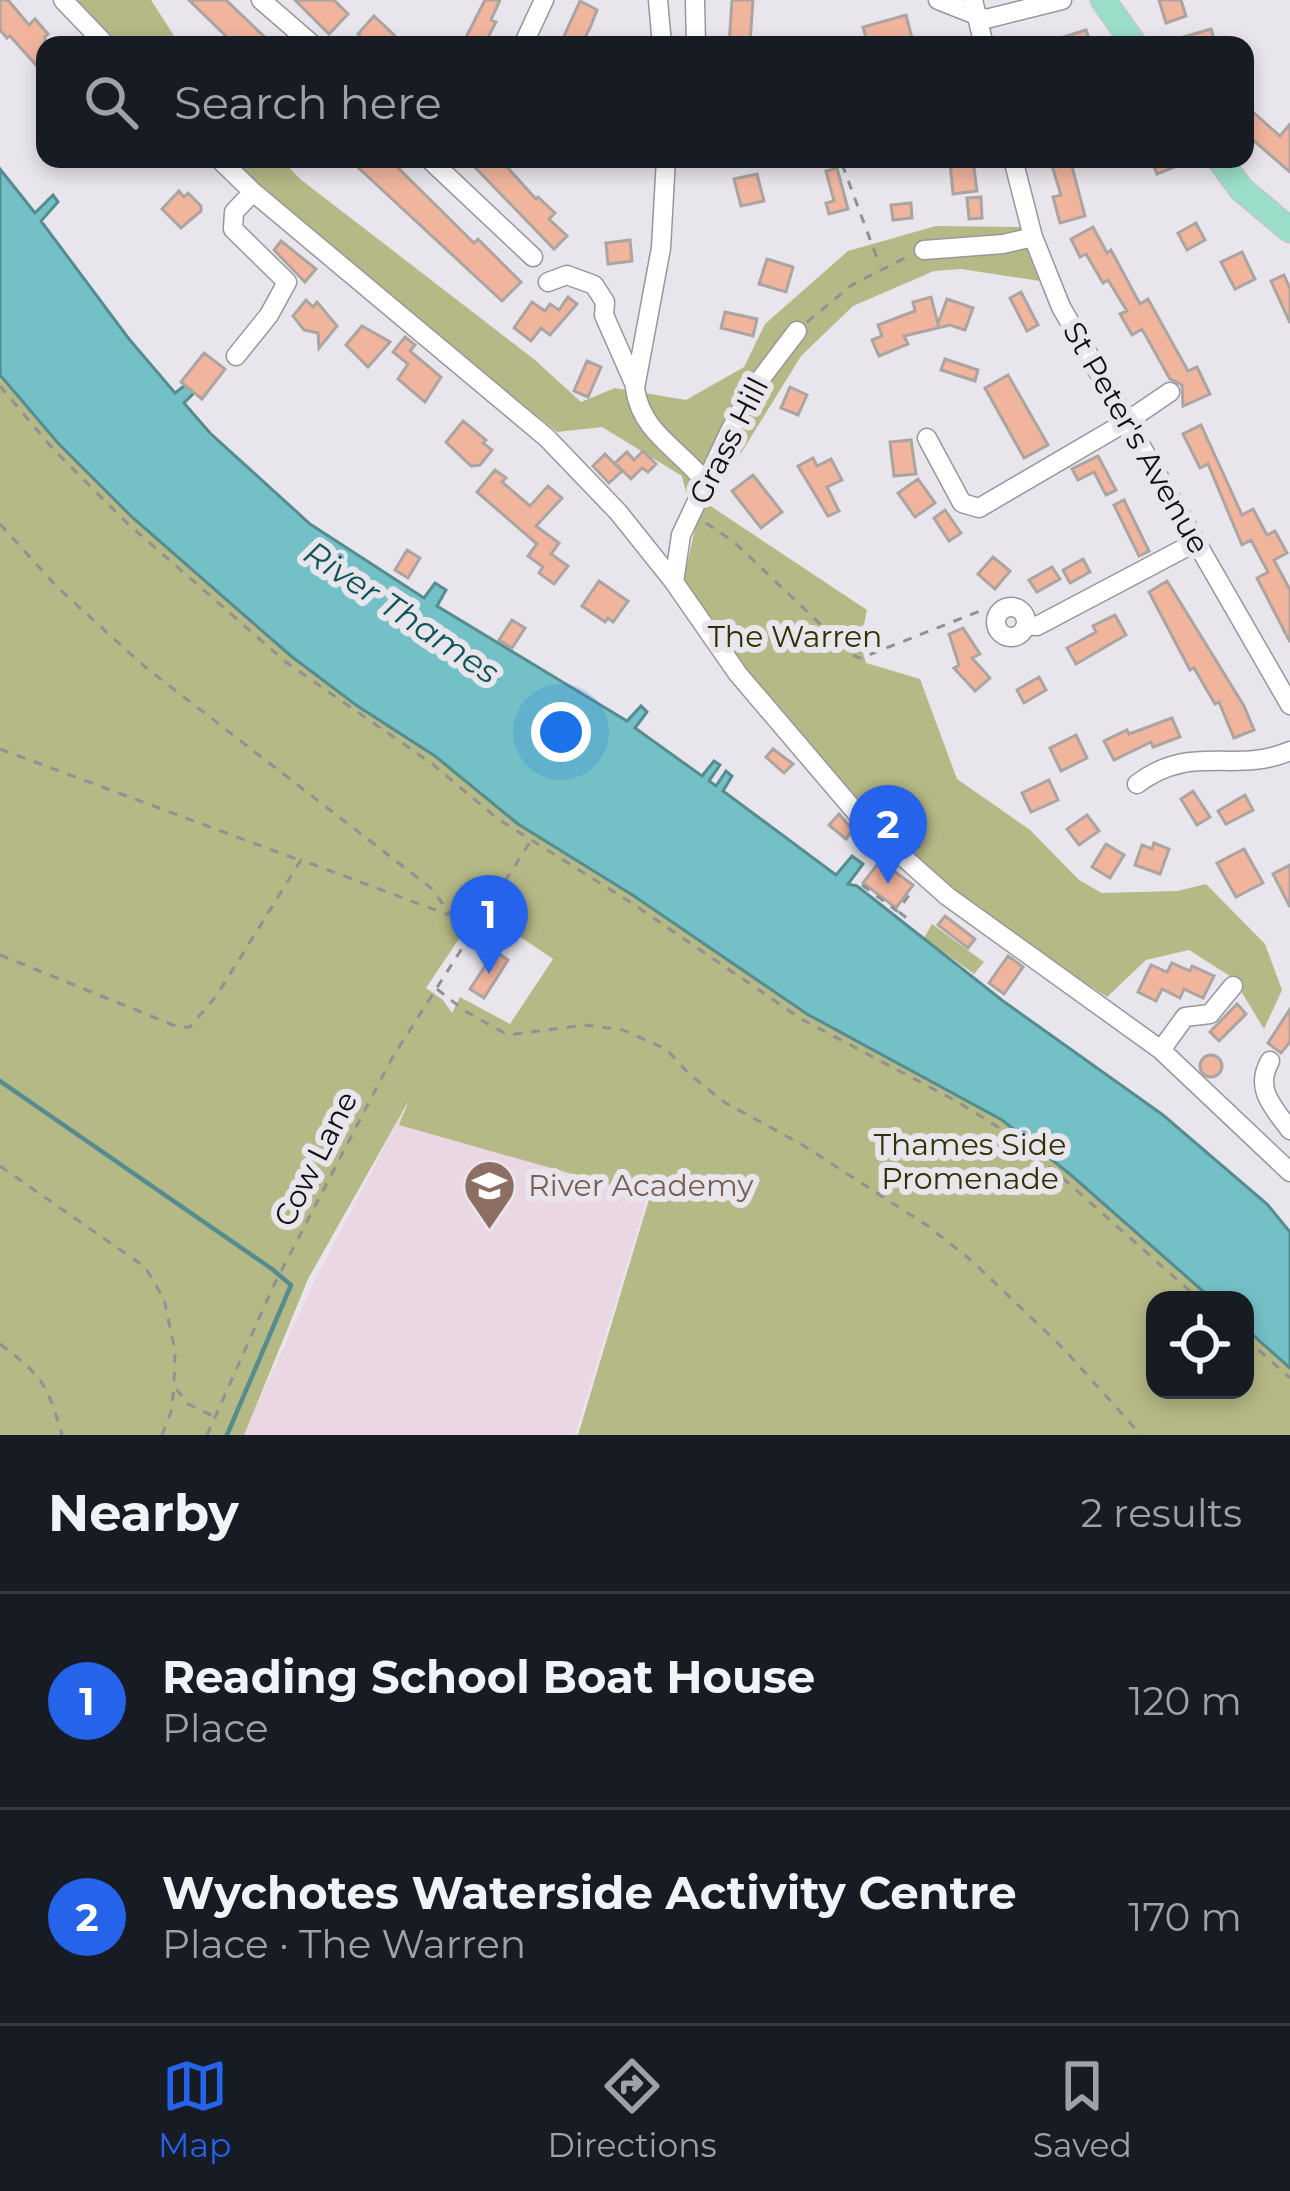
<!DOCTYPE html>
<html lang="en">
<head>
<meta charset="utf-8">
<style>
	:root { --surface:#171b24; --page:#242831; --text:#f1f3f6; --muted:#9ea1a6; --line:#363941; --accent:#2563eb }
	body { margin:0; font-family:Montserrat,sans-serif; background:var(--page); color:var(--text) }
	.controls { position:absolute; right:36px; bottom:36px; display:grid; overflow:hidden; border-radius:24px; box-shadow:0 6px 18px #0003 }
	.controls button { width:108px; height:108px; display:grid; place-items:center; padding:0; border:0; border-bottom:3px solid var(--line); background:var(--surface); color:var(--text); font:60px sans-serif }
	.you { position:absolute; left:561px; top:732px; width:42px; height:42px; margin:-30px; border:9px solid #fff; border-radius:50%; background:#1a73e8; box-shadow:0 0 0 18px #1a73e833 }
	.badge { display:grid; place-items:center; width:78px; height:78px; border-radius:50%; background:var(--accent); color:#fff; font-size:39px; font-weight:700 }
	.pin { position:absolute; translate:-50% -99px; filter:drop-shadow(0 3px 6px #0008) }
	.pin::after { content:''; position:absolute; top:63px; width:42px; height:36px; background:inherit; clip-path:polygon(0 0,100% 0,50% 100%) }
	.list { margin:0; padding:0; list-style:none }
	h2 { display:flex; justify-content:space-between; align-items:center; height:156px; margin:0; padding:0 48px; font-size:51px }
	h2 small { font-size:39px; font-weight:400; color:var(--muted) }
	.list li { display:grid; grid-template-columns:78px 1fr auto; gap:36px; align-items:center; box-sizing:border-box; height:216px; padding:0 48px; border-top:3px solid var(--line) }
	.list b { display:block; font-size:45px; white-space:nowrap }
	.list p { margin:0; font-size:39px; white-space:nowrap; color:var(--muted) }
	.list em { font-size:39px; font-style:normal; color:var(--muted) }
	.icon { flex:none; width:66px; height:66px; fill:none; stroke:currentColor; stroke-width:2; stroke-linecap:round; stroke-linejoin:round }
	.map { position:relative; flex:none; width:1290px; height:1435px; overflow:hidden }
	.search { position:absolute; background:var(--surface); box-shadow:0 6px 18px #0003; left:36px; right:36px; top:36px; height:132px; display:flex; align-items:center; gap:30px; box-sizing:border-box; padding:0 42px; border-radius:24px; color:var(--muted); font-size:45px }
	.sheet { height:588px; background:var(--surface) }
	nav { display:flex; justify-content:space-around; align-items:center; box-sizing:border-box; height:168px; border-top:3px solid var(--line); background:var(--surface); font-size:33px; color:var(--muted) }
	nav a { display:grid; justify-items:center; gap:6px }
	nav .on { color:var(--accent) }
	.map>svg:first-child { display:block }
	.education { fill:#ebd6e4 }
	.green { fill:#b5b985; fill-rule:evenodd }
	.water { fill:#73c1c6; stroke:#558c90; stroke-width:3 }
	.lines { fill:none; stroke-linecap:round; stroke-linejoin:round }
	.stream { stroke:#558c90; stroke-width:4.5 }
	.building { fill:#f1b59e; stroke:#aba4a1; stroke-width:3 }
	.minor-casing { stroke:#98969c; stroke-width:21 }
	.major-casing { stroke:#c6c5c6; stroke-width:27 }
	.path { stroke:#929094; stroke-width:3; stroke-dasharray:9 9; stroke-linecap:butt }
	.minor { stroke:#fff; stroke-width:18 }
	.major { stroke:#9addc8; stroke-width:24 }
	.labels { text-anchor:middle; stroke-width:12; stroke-linejoin:round; paint-order:stroke }
	.street-label { font-size:30px; fill:#100f11; stroke:#e8e6ec }
	.park-label { font-size:30px; fill:#2f3102; stroke:#e8e6ec }
	.education-label { font-size:30px; fill:#785e54; stroke:#e8e6ec; text-anchor:start }
	.water-label { font-size:33px; font-style:italic; fill:#0f5458; stroke:#e8e6ec }
</style>
</head>
<body>
<div class="map">
<svg width="1290" height="1435" viewBox="0 0 1290 1435">
	<rect width="100%" height="100%" fill="#e8e6ec"/>
	<path class="education" d="M 402,1113 L 651,1185 L 575,1435 L 243,1435 L 316,1278 Z"/>
	<path class="green" d="M 69,0 L 151,0 L 180,45 L 114,45 Z
		M 230,159 L 281,159 L 300,179 L 535,360 L 581,402 L 615,388 L 686,400 L 744,367 L 765,324 L 848,251 L 936,226 L 1025,227 L 1040,281 L 961,269 L 934,271 L 853,306 L 801,356 L 709,505 L 867,610 L 860,643 L 866,663 L 920,679 L 957,779 L 1030,830 L 1079,880 L 1102,893 L 1177,891 L 1206,884 L 1265,944 L 1282,990 L 1264,1029 L 1233,978 L 1189,950 L 1146,960 L 1107,997 C 1063,968 1018,941 977,910 C 859,821 765,702 683,582 L 695,529 L 682,476 L 602,427 L 557,432 L 354,270 Z
		M 0,375 L 58,443 L 133,518 L 291,656 L 355,705 L 435,756 L 518,824 L 634,896 L 807,1014 L 1002,1120 L 1071,1175 L 1213,1300 L 1155,1300 L 1155,1390 L 1245,1390 L 1245,1328 L 1290,1368 L 1290,1435 L 578,1435 L 650,1196 L 399,1125 L 408,1102 L 308,1279 L 244,1435 L 0,1435 ZM 479,909 L 553,959 L 510,1024 L 460,997 L 452,1013 L 443,1000 L 426,988 Z
		M 932,924 L 984,962 L 974,974 L 924,938 Z"/>
	<path class="water" d="M 0,169 L 35,213 L 53,195 L 58,202 L 41,221 L 129,339 L 175,393 L 188,383 L 195,392 L 184,403 L 210,433 L 310,524 L 424,598 L 435,583 L 446,590 L 437,606 L 627,721 L 641,706 L 647,712 L 635,728 L 702,776 L 714,761 L 720,765 L 709,781 L 716,786 L 726,771 L 732,776 L 723,791 L 836,875 L 852,856 L 863,864 L 848,884 L 857,886 L 1003,1001 L 1163,1115 L 1267,1204 L 1290,1232 L 1290,1368 L 1245,1328 L 1245,1300 L 1213,1300 L 1071,1175 L 1002,1120 L 807,1014 L 634,896 L 518,824 L 435,756 L 356,705 L 291,656 L 133,518 L 58,443 L 0,375 Z"/>
	<g class="lines">
		<path class="stream" d="M 0,1081 L 272,1269 L 291,1285 L 227,1435"/>
	</g>
	<path class="building" d="M 0,0 L 8,0 L 29,25 L 35,19 L 48,34 L 45,37 L 45,75 L 10,36 L 7,38 L 0,30 Z
		M 189,0 L 226,0 L 273,45 L 235,45 Z
		M 295,0 L 334,0 L 348,14 L 329,34 Z
		M 485,0 L 500,0 L 491,20 L 496,22 L 484,45 L 462,45 Z
		M 732,0 L 753,0 L 750,43 L 745,45 L 729,45 Z
		M 1159,0 L 1181,0 L 1186,16 L 1166,23 Z
		M 580,1 L 597,10 L 590,28 L 581,45 L 560,45 Z
		M 906,15 L 912,38 L 868,45 L 863,27 Z
		M 374,16 L 391,32 L 404,45 L 370,45 L 358,34 Z
		M 1211,29 L 1216,45 L 1166,45 L 1166,42 Z
		M 1086,30 L 1091,45 L 1046,45 L 1045,43 Z
		M 1245,105 L 1280,136 L 1290,124 L 1290,172 L 1245,133 Z
		M 349,159 L 389,159 L 474,243 L 478,239 L 521,282 L 502,301 Z
		M 467,159 L 500,159 L 536,199 L 538,197 L 555,213 L 549,219 L 567,236 L 554,249 Z
		M 1050,159 L 1070,159 L 1085,216 L 1060,223 L 1053,197 L 1061,195 Z
		M 1151,159 L 1192,159 L 1192,160 L 1157,174 Z
		M 973,160 L 977,191 L 953,194 L 950,162 Z
		M 837,168 L 848,209 L 829,214 L 826,203 L 834,201 L 826,171 Z
		M 757,174 L 764,201 L 741,206 L 734,179 Z
		M 179,191 L 184,197 L 188,193 L 201,206 L 201,211 L 181,228 L 162,209 Z
		M 981,197 L 982,218 L 969,219 L 967,198 Z
		M 911,203 L 912,218 L 893,220 L 891,205 Z
		M 1196,223 L 1205,240 L 1187,250 L 1178,233 Z
		M 1093,227 L 1107,253 L 1111,250 L 1140,304 L 1148,299 L 1188,371 L 1197,367 L 1210,394 L 1183,406 L 1182,385 L 1170,379 L 1142,329 L 1132,335 L 1120,314 L 1127,311 L 1108,280 L 1103,283 L 1086,254 L 1080,257 L 1071,239 Z
		M 630,240 L 632,261 L 608,264 L 606,243 Z
		M 281,241 L 316,269 L 305,282 L 274,250 Z
		M 1242,252 L 1255,279 L 1235,289 L 1221,262 Z
		M 767,259 L 793,267 L 786,292 L 759,284 Z
		M 1284,275 L 1290,289 L 1290,323 L 1271,281 Z
		M 1021,292 L 1038,325 L 1027,331 L 1010,298 Z
		M 568,297 L 577,304 L 550,335 L 541,328 L 531,341 L 514,328 L 532,302 L 545,311 L 550,304 L 559,310 Z
		M 931,297 L 938,324 L 947,299 L 973,308 L 965,330 L 950,325 L 904,336 L 908,344 L 879,356 L 872,340 L 882,336 L 878,325 L 915,311 L 913,302 Z
		M 306,300 L 313,307 L 317,302 L 337,326 L 319,348 L 318,333 L 304,330 L 293,316 Z
		M 725,312 L 757,319 L 753,336 L 721,328 Z
		M 362,326 L 390,342 L 368,367 L 346,345 Z
		M 405,337 L 415,345 L 410,351 L 441,377 L 425,402 L 398,379 L 408,364 L 393,352 Z
		M 204,353 L 225,369 L 202,399 L 181,382 Z
		M 945,359 L 978,370 L 975,381 L 941,370 Z
		M 587,361 L 601,367 L 588,397 L 574,391 Z
		M 1008,375 L 1048,445 L 1024,458 L 985,388 Z
		M 790,387 L 807,395 L 798,415 L 781,408 Z
		M 463,421 L 486,440 L 483,443 L 492,450 L 480,465 L 471,466 L 446,442 Z
		M 1201,425 L 1242,515 L 1253,509 L 1267,535 L 1275,531 L 1287,553 L 1274,560 L 1290,590 L 1290,642 L 1257,578 L 1268,572 L 1251,540 L 1242,545 L 1208,464 L 1200,468 L 1183,434 Z
		M 911,440 L 916,474 L 894,476 L 890,442 Z
		M 643,451 L 656,464 L 648,472 L 642,468 L 631,479 L 615,463 L 627,452 L 634,460 Z
		M 605,454 L 622,471 L 609,483 L 593,466 Z
		M 1098,456 L 1116,490 L 1106,495 L 1094,472 L 1078,480 L 1072,469 Z
		M 813,458 L 817,466 L 831,459 L 842,480 L 827,487 L 839,511 L 828,516 L 798,466 Z
		M 495,470 L 506,478 L 502,482 L 530,506 L 548,486 L 562,498 L 536,526 L 559,543 L 551,554 L 568,566 L 554,584 L 539,573 L 543,567 L 528,556 L 537,544 L 477,492 Z
		M 753,475 L 782,512 L 761,528 L 732,491 Z
		M 918,479 L 935,503 L 915,517 L 898,493 Z
		M 1124,500 L 1149,551 L 1139,556 L 1114,505 Z
		M 945,510 L 961,533 L 949,541 L 934,518 Z
		M 407,550 L 420,558 L 408,578 L 395,570 Z
		M 993,557 L 1010,571 L 995,589 L 978,574 Z
		M 1083,559 L 1090,572 L 1070,583 L 1063,570 Z
		M 1052,567 L 1060,579 L 1037,592 L 1029,580 Z
		M 599,581 L 628,601 L 613,622 L 608,618 L 605,622 L 582,606 Z
		M 1167,581 L 1244,706 L 1254,730 L 1234,738 L 1219,702 L 1215,704 L 1194,668 L 1190,670 L 1149,592 Z
		M 1115,615 L 1126,635 L 1076,664 L 1067,648 L 1096,632 L 1093,626 Z
		M 512,620 L 525,628 L 512,648 L 499,640 Z
		M 963,628 L 980,654 L 972,658 L 990,678 L 975,691 L 954,668 L 959,665 L 949,634 Z
		M 1039,677 L 1046,690 L 1024,703 L 1017,690 Z
		M 1172,718 L 1180,737 L 1153,747 L 1151,742 L 1114,760 L 1104,741 L 1127,730 L 1129,734 Z
		M 1076,735 L 1087,758 L 1061,771 L 1050,748 Z
		M 773,749 L 793,764 L 784,773 L 766,757 Z
		M 1049,780 L 1058,800 L 1031,812 L 1022,793 Z
		M 1193,791 L 1210,817 L 1197,825 L 1181,799 Z
		M 1245,795 L 1253,810 L 1226,824 L 1218,811 Z
		M 839,814 L 853,830 L 846,839 L 829,825 Z
		M 1087,815 L 1099,831 L 1079,845 L 1067,829 Z
		M 1154,843 L 1169,849 L 1160,874 L 1135,865 L 1142,845 L 1152,849 Z
		M 1106,844 L 1124,855 L 1110,878 L 1092,867 Z
		M 1244,849 L 1263,883 L 1236,897 L 1217,863 Z
		M 880,861 L 913,885 L 896,908 L 863,883 Z
		M 1290,865 L 1290,907 L 1273,874 Z
		M 945,916 L 975,939 L 968,948 L 938,925 Z
		M 495,951 L 508,960 L 484,998 L 470,989 Z
		M 1008,956 L 1023,967 L 1004,994 L 989,983 Z
		M 1172,963 L 1190,971 L 1192,966 L 1214,976 L 1203,998 L 1184,989 L 1180,998 L 1162,989 L 1156,1001 L 1138,992 L 1151,965 L 1167,972 Z
		M 1237,1004 L 1246,1014 L 1219,1041 L 1210,1032 Z
		M 1290,1009 L 1290,1042 L 1281,1053 L 1268,1043 Z
		M1200 1066a11 11 0 1 1 22 0a11 11 0 1 1-22 0Z"/>
	<g class="lines">
		<defs>
			<path id="minor" d="M 63,0 L 106,45
				M 261,0 L 313,45
				M 658,0 L 662,45
				M 695,0 L 696,45
				M 938,0 L 986,19 L 1062,0
				M 973,0 L 984,45
				M 523,45 L 544,0
				M 219,159 L 253,192 L 547,438 L 618,512 L 674,582 L 738,674 L 865,823 L 947,896 L 1161,1050 L 1290,1172
				M 429,159 L 533,257
				M 666,159 L 661,248 L 635,388 C 641,433 680,449 706,483
				M 1013,159 L 1033,237 L 1061,307 L 1290,705
				M 924,250 L 1003,244 L 1033,237
				M 548,282 L 567,275 L 594,285 L 605,302 L 604,315 L 634,383
				M 236,356 L 269,315 L 287,282 L 233,229 L 234,212 L 253,192
				M 927,438 L 962,503 L 979,508 L 1126,422 L 1170,392
				M 674,582 L 681,535 L 729,433 L 750,393 L 797,331
				M996 622a15 15 0 1 1 30 0a15 15 0 1 1-30 0Z
				M 1026,625 L 1037,626 L 1196,542
				M 1137,784 C 1192,742 1234,775 1290,751
				M 1161,1050 L 1185,1017 L 1210,1014 L 1233,986
				M 1270,1061 C 1254,1089 1273,1107 1290,1130"/>
			<path id="major" d="M 1103,0 L 1135,45
				M 1219,159 L 1241,189 L 1290,230"/>
		</defs>
		<use href="#minor" class="minor-casing"/>
		<use href="#major" class="major-casing"/>
		<path class="path" d="M 842,164 L 880,266
			M 807,322 L 852,285 L 909,256
			M 0,386 L 53,449 L 127,523 L 287,663 L 431,763 L 498,819 L 630,902 L 803,1020 L 958,1102 L 998,1127 L 1066,1181 L 1200,1300
			M 706,523 L 734,542 L 854,656 L 861,658 L 980,611 L 997,616
			M 0,524 L 57,587 L 145,667 L 431,888 L 455,920 L 473,932
			M 0,749 L 299,860
			M 862,885 L 897,911 L 913,890
			M 899,912 L 908,919
			M 0,955 L 178,1027 L 190,1027 L 217,995 L 301,860 L 449,915
			M 437,989 L 465,1011 L 508,1035 L 585,1025 L 623,1030 L 666,1049 L 689,1074 L 724,1102 L 801,1144 L 928,1226 L 973,1262 L 1063,1348 L 1141,1435
			M 0,1166 L 145,1267 L 164,1299 L 175,1351 L 174,1386 L 188,1404 L 213,1416
			M 1245,1338 L 1290,1378
			M 0,1344 C 43,1377 47,1383 62,1435
			M 162,1435 L 171,1412 L 174,1388
			M 207,1435 L 273,1287 L 392,1058 L 530,842"/>
		<use href="#minor" class="minor"/>
		<use href="#major" class="major"/>
	</g>
	<defs>
		<symbol id="school-pin" viewBox="-11 -11 22 30"><path d="M0 17L-7.5 6A9.5 9.5 0 1 1 7.5 6Z" fill="#8d6e63" stroke="#e8e6ec"/><path d="M0-5L7-2L0 1L-7-2ZM-4 1L0 2.5L4 1V4Q0 6-4 4Z" fill="#fff"/></symbol>
	</defs>
	<g fill-rule="evenodd">
		<use href="#school-pin" x="460" y="1156" width="59" height="81"/>
	</g>
	<g class="labels">
		<g class="street-label">
			<text transform="translate(1136 438) rotate(60)" y="10">St Peter's Avenue</text>
			<text transform="translate(729 441) rotate(-63)" y="10">Grass Hill</text>
			<text transform="translate(316 1159) rotate(-63)" y="10">Cow Lane</text>
		</g>
		<g class="park-label">
			<text x="795" y="647">The Warren</text>
			<text x="970" y="1155">Thames Side<tspan x="970" dy="34">Promenade</tspan></text>
		</g>
		<g class="education-label">
			<text x="528" y="1196">River Academy</text>
		</g>
		<g class="water-label">
			<text transform="translate(402 612) rotate(34)" y="12">River Thames</text>
		</g>
	</g>
</svg>
<div class="controls">
<button><svg class="icon" aria-label="locate" viewBox="0 0 24 24"><circle cx="12" cy="12" r="6"/><path d="M12 2v4M12 18v4M2 12h4M18 12h4"/></svg></button>
</div>
<div class="you"></div>
<div class="pin badge" style="left:489px;top:974px">1</div>
<div class="pin badge" style="left:888px;top:884px">2</div>
<div class="search"><svg class="icon" aria-label="search" viewBox="0 0 24 24"><circle cx="10" cy="10" r="6"/><path d="M15 15l6 6"/></svg>Search here</div>
</div>
<section class="sheet">
<h2>Nearby<small>2 results</small></h2>
<ul class="list">
<li><span class="badge">1</span><div><b>Reading School Boat House</b><p>Place</p></div><em>120 m</em></li>
<li><span class="badge">2</span><div><b>Wychotes Waterside Activity Centre</b><p>Place · The Warren</p></div><em>170 m</em></li>
</ul>
</section>
<nav>
<a class="on"><svg class="icon" aria-label="map" viewBox="0 0 24 24"><path d="M3 6l6-2 6 2 6-2v14l-6 2-6-2-6 2zM9 4v14M15 6v14"/></svg>Map</a>
<a><svg class="icon" aria-label="directions" viewBox="0 0 24 24"><path d="M12 3l9 9-9 9-9-9zM9 14v-3h6M13 9l2 2-2 2"/></svg>Directions</a>
<a><svg class="icon" aria-label="saved" viewBox="0 0 24 24"><path d="M7 4h10v16l-5-4-5 4z"/></svg>Saved</a>
</nav>
</body>
</html>
